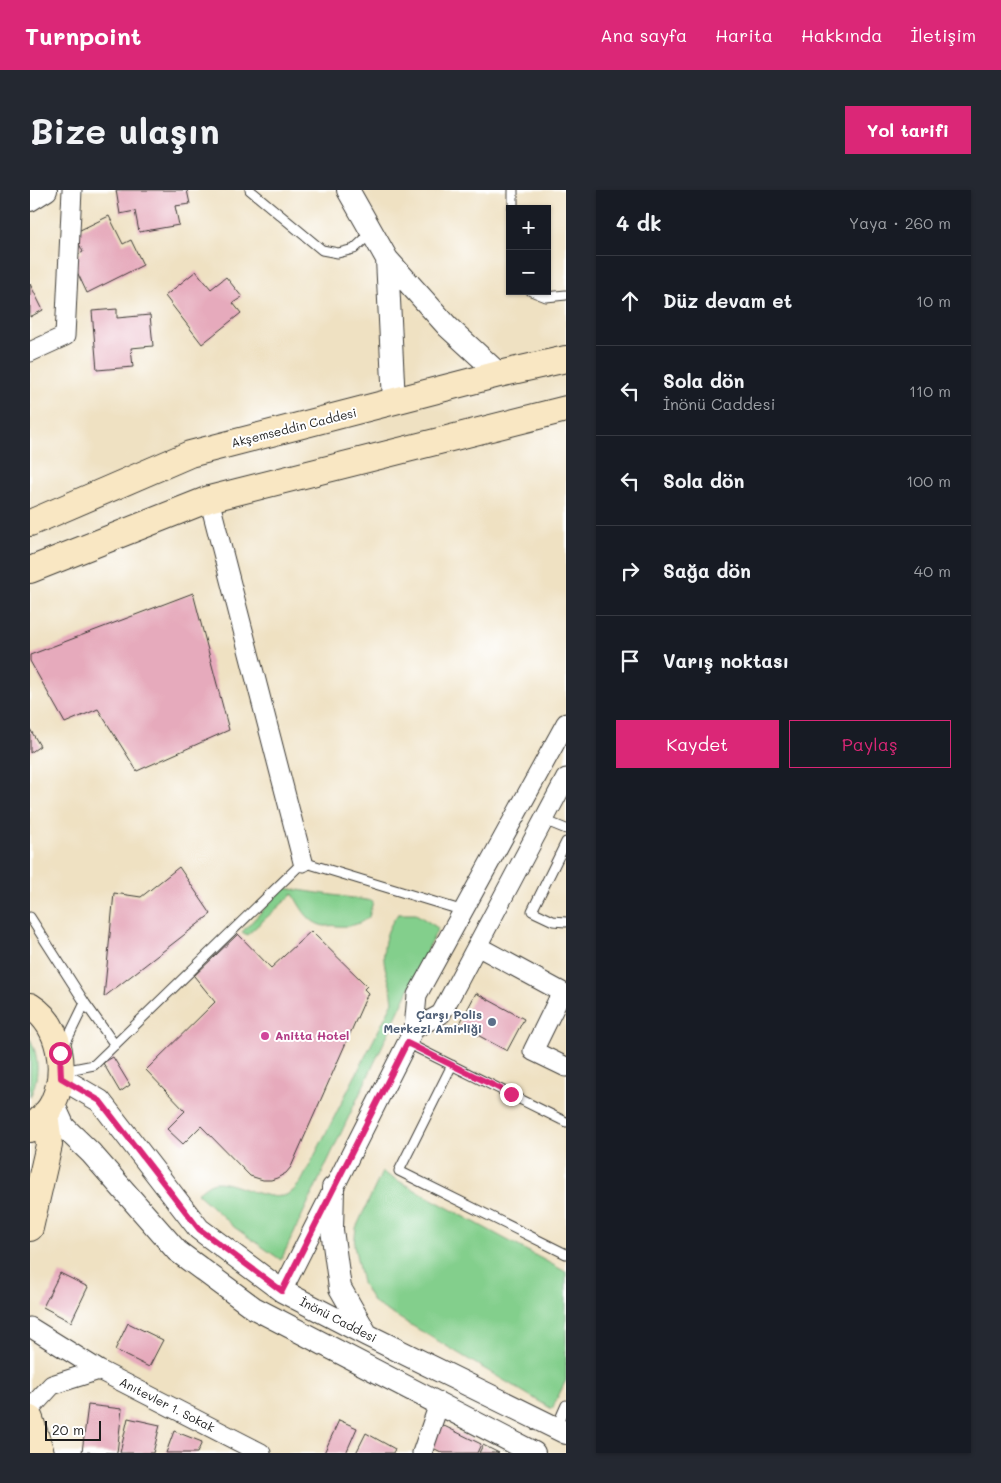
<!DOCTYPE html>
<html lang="tr">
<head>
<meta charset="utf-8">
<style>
	:root { --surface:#171b24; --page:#242831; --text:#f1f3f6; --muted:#9ea1a6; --line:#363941; --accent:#db2777 }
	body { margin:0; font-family:Mali,sans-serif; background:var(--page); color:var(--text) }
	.controls { position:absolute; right:15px; top:15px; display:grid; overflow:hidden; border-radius:0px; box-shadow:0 1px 4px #0004 }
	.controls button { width:45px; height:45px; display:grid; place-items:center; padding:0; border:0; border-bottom:1px solid var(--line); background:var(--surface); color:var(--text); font:25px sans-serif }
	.scale { position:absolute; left:15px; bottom:12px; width:56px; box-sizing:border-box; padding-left:5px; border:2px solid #1c1c1c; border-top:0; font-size:14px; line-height:18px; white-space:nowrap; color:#1c1c1c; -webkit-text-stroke:4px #fff; paint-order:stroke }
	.stop { position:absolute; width:15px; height:15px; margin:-11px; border:4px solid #db2777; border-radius:50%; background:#fff }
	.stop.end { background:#db2777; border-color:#fff; box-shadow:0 1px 5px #0008 }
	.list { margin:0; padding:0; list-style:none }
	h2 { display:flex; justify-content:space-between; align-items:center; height:65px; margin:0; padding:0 20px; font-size:21px }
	h2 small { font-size:16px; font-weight:400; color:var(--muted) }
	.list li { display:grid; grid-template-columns:32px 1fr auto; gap:15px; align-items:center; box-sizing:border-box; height:90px; padding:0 20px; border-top:1px solid var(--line) }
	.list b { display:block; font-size:19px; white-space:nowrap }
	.list p { margin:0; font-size:16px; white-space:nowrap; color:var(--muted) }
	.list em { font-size:16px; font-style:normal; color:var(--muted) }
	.actions { display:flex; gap:10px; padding:15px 20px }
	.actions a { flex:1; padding:11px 0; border:1px solid var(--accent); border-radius:0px; text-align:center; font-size:18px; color:var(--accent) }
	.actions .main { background:var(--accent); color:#fff }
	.icon { flex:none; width:28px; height:28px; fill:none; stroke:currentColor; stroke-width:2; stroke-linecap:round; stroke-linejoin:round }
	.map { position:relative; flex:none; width:536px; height:1263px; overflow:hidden; border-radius:0px }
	header { display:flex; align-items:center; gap:30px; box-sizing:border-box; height:70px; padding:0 25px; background:var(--accent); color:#fff }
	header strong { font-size:24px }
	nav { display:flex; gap:28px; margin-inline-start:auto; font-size:18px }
	.intro { display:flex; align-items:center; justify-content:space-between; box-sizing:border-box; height:120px; padding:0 30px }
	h1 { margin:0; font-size:35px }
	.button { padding:12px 22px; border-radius:0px; background:var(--accent); color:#fff; font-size:18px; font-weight:700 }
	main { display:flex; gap:30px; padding:0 30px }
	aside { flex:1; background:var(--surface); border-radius:0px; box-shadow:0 1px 4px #0004 }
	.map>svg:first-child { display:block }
	.green { fill:#83cf8c; stroke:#507654 }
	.building { fill:#e6aabc }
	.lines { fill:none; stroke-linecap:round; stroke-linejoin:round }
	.service-casing { stroke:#3c3a35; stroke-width:11 }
	.minor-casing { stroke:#3c3a35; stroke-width:21 }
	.tertiary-casing { stroke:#3c3a35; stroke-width:24 }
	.secondary-casing { stroke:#3c3a35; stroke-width:28 }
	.service { stroke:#fff; stroke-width:9 }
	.minor { stroke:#fff; stroke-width:19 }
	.tertiary { stroke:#fff; stroke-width:22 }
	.secondary { stroke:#f9e7c3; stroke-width:26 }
	.route { stroke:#db2777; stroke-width:6 }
	.service-dot { fill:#5c6f8a; stroke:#fff; stroke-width:2 }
	.hotel-dot { fill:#d1479c; stroke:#fff; stroke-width:2 }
	.labels { text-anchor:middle; stroke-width:4; stroke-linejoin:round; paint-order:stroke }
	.street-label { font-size:12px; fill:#1c1c1c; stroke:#fff }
	.service-label { font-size:12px; font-weight:bold; fill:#4e5e75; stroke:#fff; text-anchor:end }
	.hotel-label { font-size:12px; font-weight:bold; fill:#b23c85; stroke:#fff; text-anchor:start }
</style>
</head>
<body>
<header>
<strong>Turnpoint</strong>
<nav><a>Ana sayfa</a><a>Harita</a><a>Hakkında</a><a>İletişim</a></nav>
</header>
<div class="intro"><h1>Bize ulaşın</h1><a class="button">Yol tarifi</a></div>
<main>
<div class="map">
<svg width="536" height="1263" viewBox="0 0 536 1263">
	<rect width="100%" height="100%" fill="#fff"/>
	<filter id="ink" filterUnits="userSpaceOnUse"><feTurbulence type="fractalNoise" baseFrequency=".02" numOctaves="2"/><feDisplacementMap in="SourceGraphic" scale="10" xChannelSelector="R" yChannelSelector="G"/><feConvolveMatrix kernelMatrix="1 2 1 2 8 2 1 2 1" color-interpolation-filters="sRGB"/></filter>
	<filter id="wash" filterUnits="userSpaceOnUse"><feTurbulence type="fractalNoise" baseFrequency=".0096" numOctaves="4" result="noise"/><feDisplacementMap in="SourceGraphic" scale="20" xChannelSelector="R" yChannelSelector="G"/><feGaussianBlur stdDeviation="1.12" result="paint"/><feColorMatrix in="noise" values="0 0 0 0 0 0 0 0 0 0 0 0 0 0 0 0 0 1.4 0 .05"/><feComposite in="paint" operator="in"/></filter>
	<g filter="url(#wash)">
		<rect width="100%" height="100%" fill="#efe1c2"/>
		<path class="green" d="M 254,698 L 343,711 L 339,727 C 328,735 320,737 307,736 C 303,735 299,736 295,736 C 278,734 270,716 263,704 L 217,745 L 212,742 Z
			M 368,724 L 386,724 L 408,738 L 251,1070 L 204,1037 L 167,1003 C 173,999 179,992 187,992 C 206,992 242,1015 260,1003 C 264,1001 268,995 271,992 L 363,812 C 362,799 358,789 355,777 C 351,757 356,739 368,724 Z
			M 0,849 C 10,868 9,888 0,907 Z
			M 352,982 L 536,1082 L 536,1190 L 522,1219 L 344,1113 L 332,1093 L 324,1055 L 326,1038 Z"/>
		<g id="blocks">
			<path class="building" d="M 86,0 L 157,0 L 160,14 L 145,16 L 149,35 L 109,42 L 105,21 L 90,24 Z
				M 79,26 L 93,54 L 101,50 L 113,75 L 57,103 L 41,69 L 53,62 L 44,43 Z
				M 166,81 L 181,99 L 196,87 L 212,107 L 203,113 L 211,123 L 172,154 L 135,106 Z
				M 0,94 L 13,120 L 0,127 Z
				M 87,119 L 87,128 L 120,125 L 123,156 L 101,158 L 103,177 L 67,180 L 62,121 Z
				M 163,403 L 199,540 L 107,581 L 68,519 L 35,533 L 0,471 L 0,465 Z
				M 0,539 L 10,556 L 0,563 Z
				M 149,677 L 181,724 L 74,807 L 84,703 L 111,707 Z
				M 281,741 L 337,796 L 334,799 L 338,803 L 261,977 L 256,983 L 247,988 L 241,990 L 233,990 L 220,986 L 171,936 L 153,954 L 137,939 L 155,921 L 116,880 L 185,812 L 164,786 L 208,744 L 241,778 Z
				M 446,803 L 494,829 L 477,861 L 429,835 Z
				M 83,867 L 100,895 L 90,902 L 73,873 Z
				M 30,1083 L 58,1097 L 41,1132 L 13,1117 Z
				M 98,1133 L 133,1150 L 119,1177 L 85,1160 Z
				M 58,1215 L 92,1219 L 87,1263 L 52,1262 Z
				M 98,1228 L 130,1235 L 123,1263 L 90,1263 Z
				M 309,1230 L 327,1238 L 316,1263 L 294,1263 Z
				M 408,1233 L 451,1254 L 447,1263 L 413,1263 L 397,1255 Z
				M 144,1241 L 172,1252 L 167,1263 L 136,1263 Z
				M 336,1243 L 365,1259 L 363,1263 L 326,1263 Z
				M 453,1255 L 469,1263 L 449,1263 Z"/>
		</g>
	</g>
	<g filter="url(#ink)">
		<use href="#blocks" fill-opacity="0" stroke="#3c3a35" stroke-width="1"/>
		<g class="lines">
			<defs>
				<path id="service" d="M 220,0 L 292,60 L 308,63 L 324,59 L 341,43
					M 483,0 L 483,19
					M 501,101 L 516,107 L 536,105
					M 514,630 L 536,639
					M 536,652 L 502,721 L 523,731 L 536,732
					M 0,727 L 55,813 L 34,856
					M 55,813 L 85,855
					M 377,853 L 536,932
					M 422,875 L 369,981 L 536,1064
					M 33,881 L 64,875 L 273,672 L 434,721
					M 526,1238 L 536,1215"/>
				<path id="minor" d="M 0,162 L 35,146 L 42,0
					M 179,309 L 273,672
					M 447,756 L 532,802 L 503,861 L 536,877
					M 384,839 L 411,824 L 536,588
					M 252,1101 L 384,839 L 387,805 L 536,533
					M 0,1137 L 69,1180 L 231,1263
					M 0,1219 L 22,1195 L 69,1180
					M 392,1263 L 409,1214"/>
				<path id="tertiary" d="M 318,0 L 357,69 L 418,137 L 469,184
					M 0,10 L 16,0
					M 357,69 L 364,212
					M 31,888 L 70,911 L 169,1039 L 252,1101 L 337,1145 L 536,1243
					M 23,913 L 34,937 L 61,963 L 147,1061 L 224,1118 L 504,1263
					M 303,998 L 302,1040 L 310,1098 L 337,1145"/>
				<path id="secondary" d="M 0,333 L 160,264 L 469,184 L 536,169
					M 0,380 L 179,309 L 536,219
					M 0,816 C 31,835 38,881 23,913 C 18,924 8,931 0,939
					M 0,1038 L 19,955 L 15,924
					M 0,1229 L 11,1263"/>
			</defs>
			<use href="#service" class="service-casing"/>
			<use href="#minor" class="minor-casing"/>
			<use href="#tertiary" class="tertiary-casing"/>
			<use href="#secondary" class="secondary-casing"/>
			<use href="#service" class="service"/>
			<use href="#minor" class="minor"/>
			<use href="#tertiary" class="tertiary"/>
			<use href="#secondary" class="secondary"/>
		</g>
	</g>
	<g class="lines" filter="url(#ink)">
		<path class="route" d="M 30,863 L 31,888 L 70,911 L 169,1039 L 252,1101 L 377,853 L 481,904"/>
	</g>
	<circle class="service-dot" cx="462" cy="832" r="5"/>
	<circle class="hotel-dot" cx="235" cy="846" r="5"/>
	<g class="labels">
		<g class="street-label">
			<text transform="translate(264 238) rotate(-14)" y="4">Akşemseddin Caddesi</text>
			<text transform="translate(308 1130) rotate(27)" y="4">İnönü Caddesi</text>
			<text transform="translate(137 1215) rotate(27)" y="4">Anıtevler 1. Sokak</text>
		</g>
		<g class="service-label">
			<text x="452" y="829">Çarşı Polis<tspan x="452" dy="14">Merkezi Amirliği</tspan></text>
		</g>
		<g class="hotel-label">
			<text x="245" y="850">Anitta Hotel</text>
		</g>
	</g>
</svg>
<div class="controls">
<button>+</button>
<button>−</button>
</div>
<div class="scale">20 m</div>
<div class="stop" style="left:30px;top:863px"></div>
<div class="stop end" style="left:481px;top:904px"></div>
</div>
<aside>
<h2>4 dk<small>Yaya · 260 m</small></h2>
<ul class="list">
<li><svg class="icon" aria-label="ahead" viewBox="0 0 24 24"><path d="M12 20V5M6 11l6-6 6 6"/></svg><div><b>Düz devam et</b></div><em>10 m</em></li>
<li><svg class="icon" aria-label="left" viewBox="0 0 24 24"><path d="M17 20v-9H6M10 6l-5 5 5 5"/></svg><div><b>Sola dön</b><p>İnönü Caddesi</p></div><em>110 m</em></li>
<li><svg class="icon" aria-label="left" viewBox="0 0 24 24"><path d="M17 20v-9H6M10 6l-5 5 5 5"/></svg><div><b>Sola dön</b></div><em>100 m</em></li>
<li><svg class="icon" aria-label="right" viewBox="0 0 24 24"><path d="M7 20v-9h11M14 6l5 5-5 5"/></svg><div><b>Sağa dön</b></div><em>40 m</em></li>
<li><svg class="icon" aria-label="arrive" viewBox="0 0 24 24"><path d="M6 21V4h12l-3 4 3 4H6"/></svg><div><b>Varış noktası</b></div></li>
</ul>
<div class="actions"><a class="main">Kaydet</a><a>Paylaş</a></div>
</aside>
</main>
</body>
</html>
